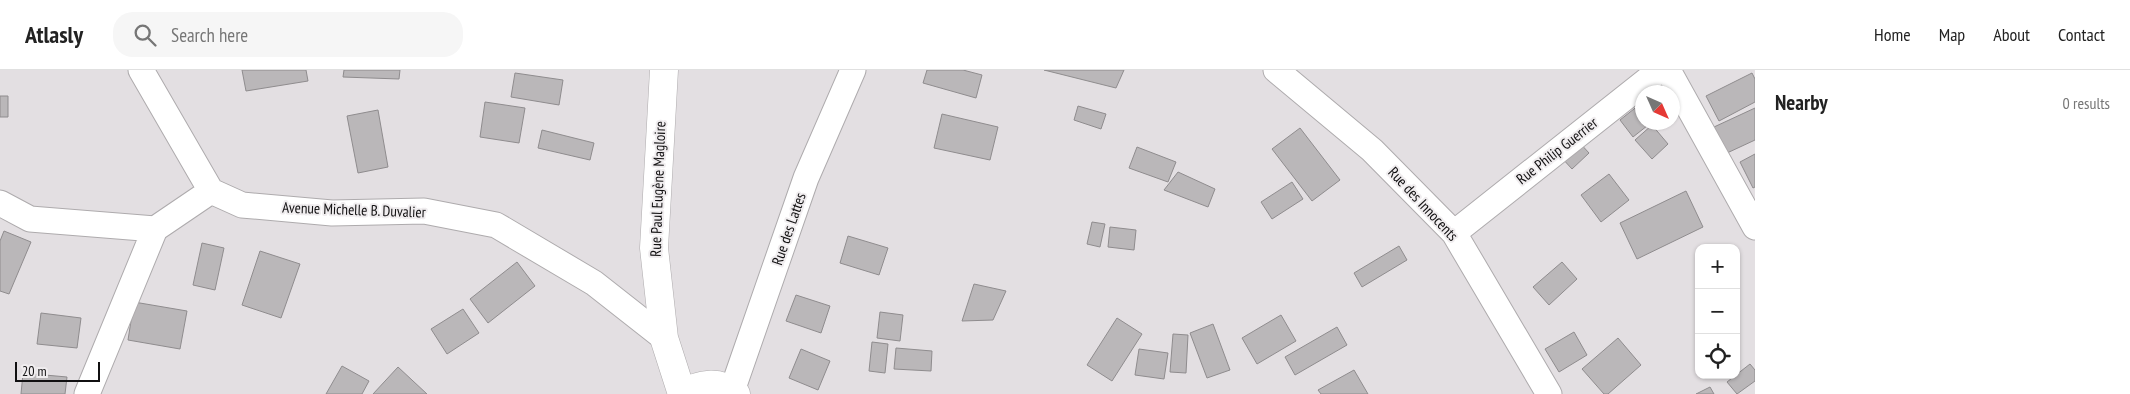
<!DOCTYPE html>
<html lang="en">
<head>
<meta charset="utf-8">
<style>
	:root { --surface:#fff; --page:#f6f6f6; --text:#222; --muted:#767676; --line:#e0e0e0 }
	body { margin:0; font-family:"PT Sans Narrow",sans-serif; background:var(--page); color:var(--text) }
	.controls { position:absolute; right:15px; bottom:15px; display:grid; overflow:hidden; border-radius:10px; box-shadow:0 1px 4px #0004 }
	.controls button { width:45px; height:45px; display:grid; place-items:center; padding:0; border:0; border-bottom:1px solid var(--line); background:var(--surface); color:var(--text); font:25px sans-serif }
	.compass { position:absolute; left:1635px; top:15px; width:45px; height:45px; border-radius:50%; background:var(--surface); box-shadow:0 1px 4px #0004; rotate:135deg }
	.scale { position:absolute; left:15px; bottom:12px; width:85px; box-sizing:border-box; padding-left:5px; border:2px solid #111011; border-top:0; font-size:14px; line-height:18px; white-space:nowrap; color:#111011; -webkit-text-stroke:4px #f0edef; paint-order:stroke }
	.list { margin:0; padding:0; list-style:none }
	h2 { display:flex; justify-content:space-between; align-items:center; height:65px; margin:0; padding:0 20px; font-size:21px }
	h2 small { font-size:16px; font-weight:400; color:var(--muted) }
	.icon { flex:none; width:28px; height:28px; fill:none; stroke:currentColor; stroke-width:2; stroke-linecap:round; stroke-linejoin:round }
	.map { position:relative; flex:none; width:1755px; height:324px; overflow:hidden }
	header { display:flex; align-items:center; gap:30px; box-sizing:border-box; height:70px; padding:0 25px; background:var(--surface); border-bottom:1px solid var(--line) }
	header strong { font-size:24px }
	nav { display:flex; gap:28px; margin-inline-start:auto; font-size:18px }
	.search { width:350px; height:45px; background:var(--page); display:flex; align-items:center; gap:12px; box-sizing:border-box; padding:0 18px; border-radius:20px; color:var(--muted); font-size:19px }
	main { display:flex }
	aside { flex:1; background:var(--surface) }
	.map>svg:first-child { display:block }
	.building { fill:#bab7b9; stroke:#8f8c8e }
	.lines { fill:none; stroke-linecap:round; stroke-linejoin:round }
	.street-casing { stroke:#aeabad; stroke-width:27 }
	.secondary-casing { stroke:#aeabad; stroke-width:29 }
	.street { stroke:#fff; stroke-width:25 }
	.secondary { stroke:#fff; stroke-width:28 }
	.labels { text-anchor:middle; stroke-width:4; stroke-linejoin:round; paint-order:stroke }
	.street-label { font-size:15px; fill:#111011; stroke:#f0edef }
</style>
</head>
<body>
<header>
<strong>Atlasly</strong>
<div class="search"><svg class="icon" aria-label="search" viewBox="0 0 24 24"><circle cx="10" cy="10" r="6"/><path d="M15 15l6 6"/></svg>Search here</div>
<nav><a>Home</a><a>Map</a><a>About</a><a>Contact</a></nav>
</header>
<main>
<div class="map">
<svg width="1755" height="324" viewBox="0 0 1755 324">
	<rect width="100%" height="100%" fill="#e3dfe2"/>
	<path class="building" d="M 242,0 L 306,0 L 308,11 L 246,21 Z
		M 344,0 L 400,0 L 399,9 L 343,7 Z
		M 927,0 L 963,0 L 982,5 L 976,28 L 923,13 Z
		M 1044,0 L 1124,0 L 1116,18 Z
		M 515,3 L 563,10 L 559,35 L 511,27 Z
		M 1752,3 L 1755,9 L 1755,32 L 1719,51 L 1706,26 Z
		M 0,26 L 8,26 L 8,47 L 0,47 Z
		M 485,32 L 525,38 L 519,73 L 480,67 Z
		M 1639,35 L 1642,39 L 1642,52 L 1652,52 L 1633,67 L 1620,50 Z
		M 1078,36 L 1106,44 L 1101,59 L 1074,50 Z
		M 1755,38 L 1755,70 L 1727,83 L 1714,57 Z
		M 378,40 L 388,97 L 358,103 L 347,46 Z
		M 942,44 L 998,57 L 990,90 L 934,78 Z
		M 1652,55 L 1668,74 L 1652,89 L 1635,70 Z
		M 1300,58 L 1340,110 L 1312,131 L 1272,79 Z
		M 542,60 L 594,73 L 590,90 L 538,78 Z
		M 1578,71 L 1589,83 L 1572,99 L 1561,87 Z
		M 1137,77 L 1176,92 L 1168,112 L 1129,98 Z
		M 1755,84 L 1755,117 L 1753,118 L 1740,92 Z
		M 1178,102 L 1215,119 L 1208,137 L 1164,120 Z
		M 1609,104 L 1629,130 L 1601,152 L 1581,125 Z
		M 1292,112 L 1303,129 L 1272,149 L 1261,132 Z
		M 1686,121 L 1703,157 L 1637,189 L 1620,153 Z
		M 1092,152 L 1105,154 L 1100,177 L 1087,174 Z
		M 1110,157 L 1136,160 L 1134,180 L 1108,177 Z
		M 4,161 L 31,172 L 9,224 L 0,221 L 0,171 Z
		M 848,166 L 888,178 L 879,205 L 840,193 Z
		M 202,173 L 224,178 L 215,220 L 193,215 Z
		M 1399,176 L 1407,190 L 1362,217 L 1354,203 Z
		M 260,181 L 300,194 L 281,248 L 242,235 Z
		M 517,192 L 535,216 L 488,253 L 470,229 Z
		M 1562,192 L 1577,209 L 1549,235 L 1533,217 Z
		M 974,214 L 1006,221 L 993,250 L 962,251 Z
		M 796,225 L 830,236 L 821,263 L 786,251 Z
		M 134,232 L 187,241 L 180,279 L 128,270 Z
		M 463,239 L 479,263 L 447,284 L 431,259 Z
		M 880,242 L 903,245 L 900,271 L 877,268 Z
		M 41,243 L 81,248 L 77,278 L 37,274 Z
		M 1281,245 L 1296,271 L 1257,294 L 1242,268 Z
		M 1117,248 L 1142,264 L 1112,311 L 1087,295 Z
		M 1213,254 L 1230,300 L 1207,308 L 1190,263 Z
		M 1337,257 L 1347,275 L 1295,305 L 1285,287 Z
		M 1574,262 L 1587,285 L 1559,302 L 1545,279 Z
		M 1173,264 L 1188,265 L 1186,303 L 1170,302 Z
		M 1618,268 L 1641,295 L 1608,324 L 1604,324 L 1582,299 Z
		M 872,272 L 888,274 L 885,303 L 869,301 Z
		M 896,278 L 932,281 L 931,301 L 894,299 Z
		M 801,279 L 830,291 L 818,320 L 789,308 Z
		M 1139,279 L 1168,283 L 1164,309 L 1135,305 Z
		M 1750,294 L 1755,300 L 1755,311 L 1737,324 L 1727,312 Z
		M 342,296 L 369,311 L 362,324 L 326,324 Z
		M 398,297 L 427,324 L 373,324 Z
		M 1354,300 L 1368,324 L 1321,324 L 1318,320 Z
		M 23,303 L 67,307 L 65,324 L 21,324 Z
		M 1710,317 L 1714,324 L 1696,324 Z"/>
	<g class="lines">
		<defs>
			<path id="street" d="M 141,0 L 211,121 L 242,135 L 332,143 L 424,141 L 496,155 L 594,213 L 664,268
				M 1276,0 L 1372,80 L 1454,163 L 1549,324
				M 1668,0 L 1755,157
				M 0,133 L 30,149 L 155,159 L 211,121
				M 1454,163 L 1660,0
				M 732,321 L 806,108 L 853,0
				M 87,324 L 155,159"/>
			<path id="secondary" d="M 664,0 L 654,178 L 664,268 L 682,324
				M 682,324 C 700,313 719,310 736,324"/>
		</defs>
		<use href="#street" class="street-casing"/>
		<use href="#secondary" class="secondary-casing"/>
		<use href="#street" class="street"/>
		<use href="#secondary" class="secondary"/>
	</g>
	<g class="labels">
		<g class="street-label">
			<text transform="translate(1557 81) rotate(-38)" y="5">Rue Philip Guerrier</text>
			<text transform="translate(658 119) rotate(-88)" y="5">Rue Paul Eugène Magloire</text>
			<text transform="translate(1423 134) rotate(47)" y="5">Rue des Innocents</text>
			<text transform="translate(354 140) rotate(2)" y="5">Avenue Michelle B. Duvalier</text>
			<text transform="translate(789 159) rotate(-71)" y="5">Rue des Lattes</text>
		</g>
	</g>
</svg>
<div class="controls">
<button>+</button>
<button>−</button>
<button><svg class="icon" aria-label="locate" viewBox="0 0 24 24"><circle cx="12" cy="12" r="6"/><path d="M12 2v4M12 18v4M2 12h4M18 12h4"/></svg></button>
</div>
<svg class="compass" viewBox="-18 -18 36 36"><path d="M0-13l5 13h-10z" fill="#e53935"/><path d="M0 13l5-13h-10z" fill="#767676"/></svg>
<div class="scale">20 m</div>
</div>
<aside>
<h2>Nearby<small>0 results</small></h2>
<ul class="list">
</ul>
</aside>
</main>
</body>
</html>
